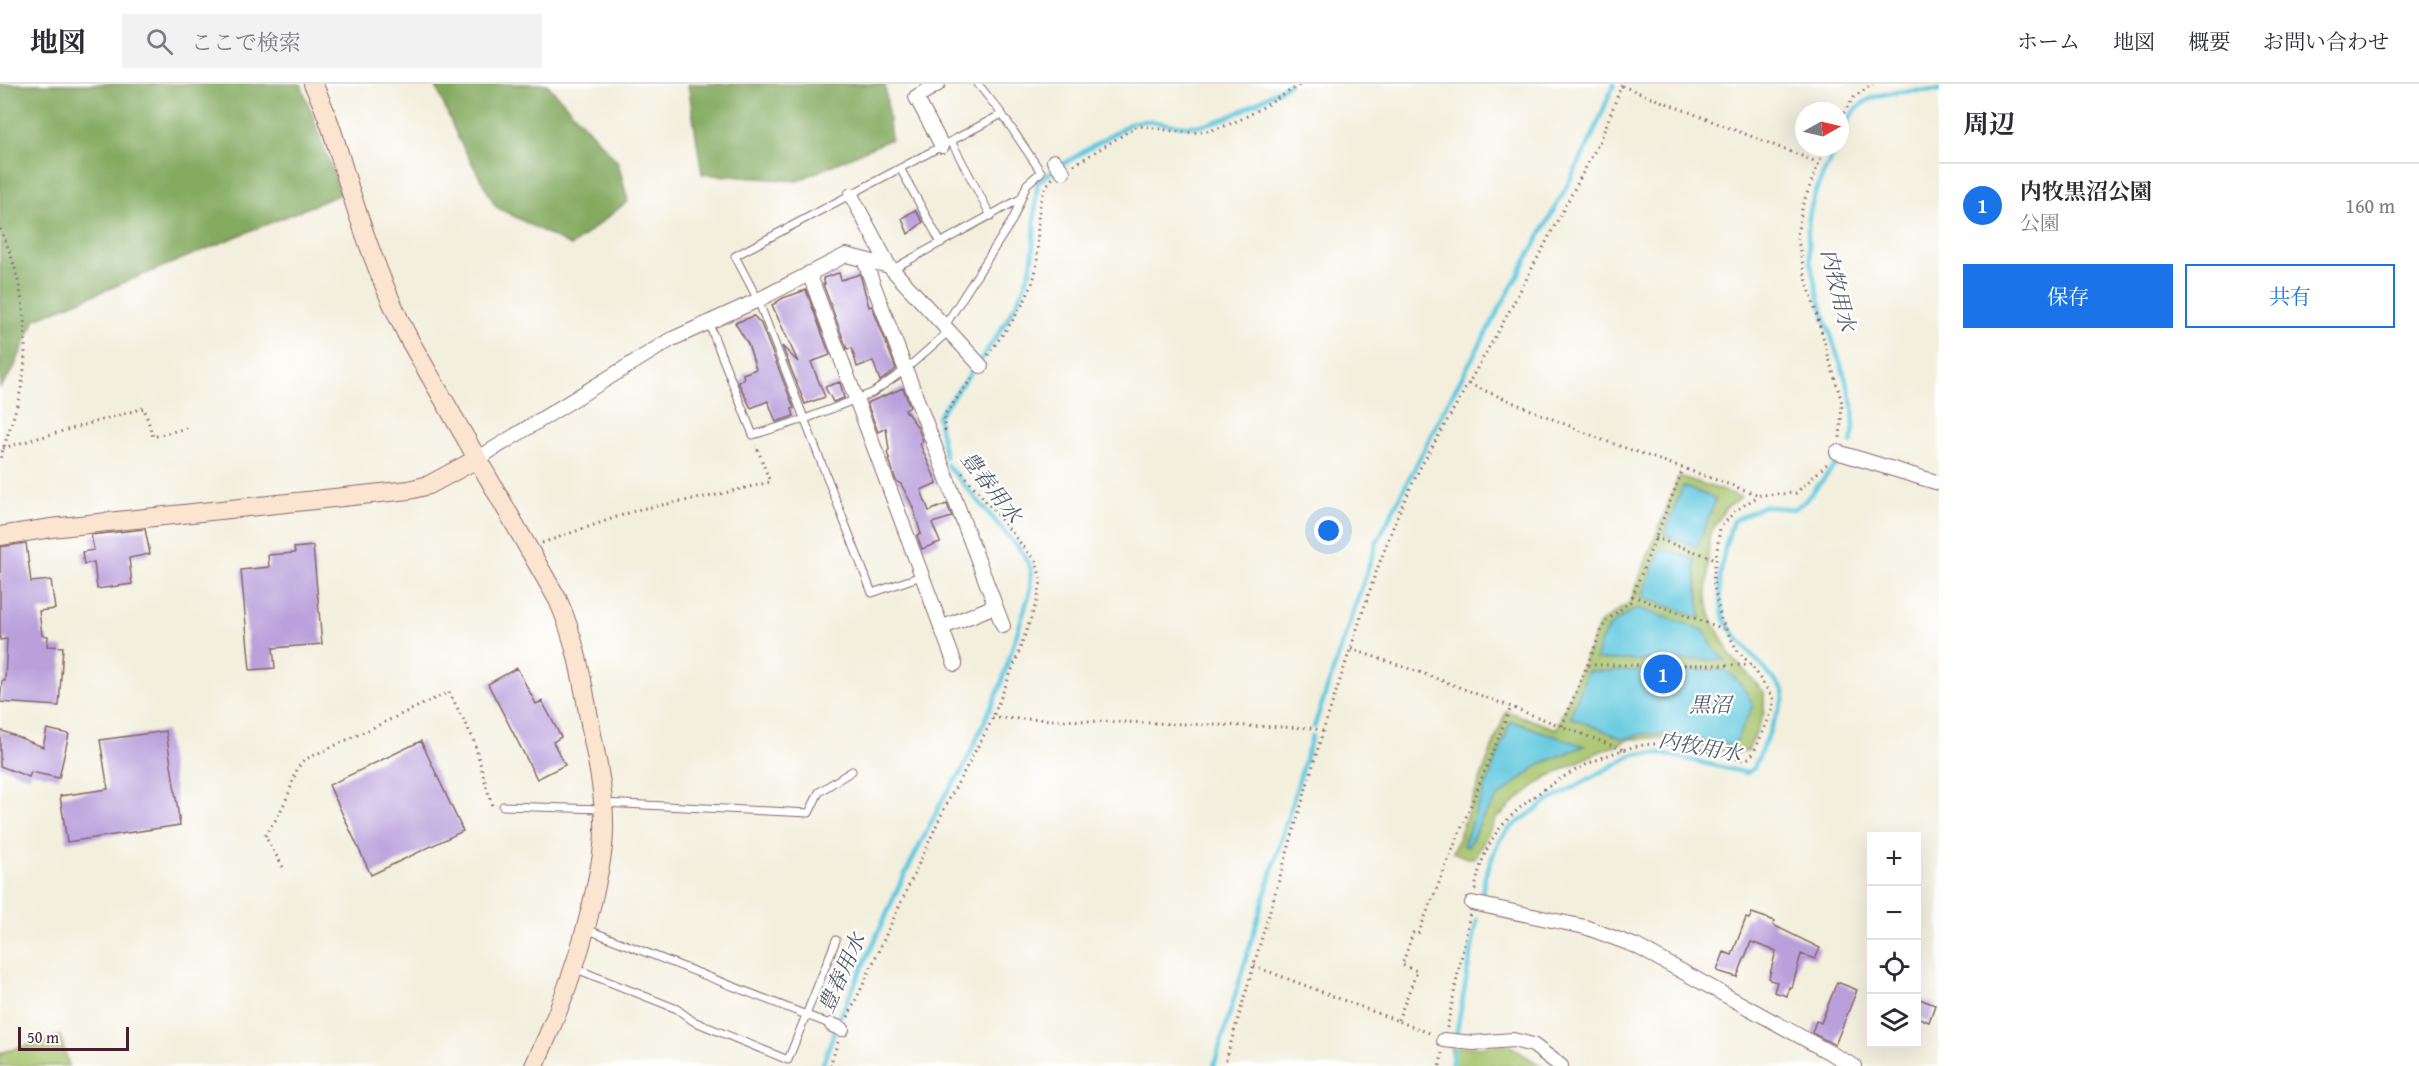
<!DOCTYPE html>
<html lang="ja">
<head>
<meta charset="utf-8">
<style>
	:root { --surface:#fff; --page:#f2f2f3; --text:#2b2b33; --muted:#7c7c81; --line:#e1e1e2; --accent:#1a73e8 }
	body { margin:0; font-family:"Gentium Book Plus","Noto Serif JP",serif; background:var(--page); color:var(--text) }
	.controls { position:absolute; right:18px; bottom:18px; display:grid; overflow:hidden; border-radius:0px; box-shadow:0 6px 24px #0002 }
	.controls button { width:54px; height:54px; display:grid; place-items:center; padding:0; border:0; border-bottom:2px solid var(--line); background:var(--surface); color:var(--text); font:30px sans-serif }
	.compass { position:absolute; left:1795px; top:18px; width:54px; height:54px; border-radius:50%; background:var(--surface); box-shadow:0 6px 24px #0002; rotate:82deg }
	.scale { position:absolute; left:18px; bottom:15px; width:111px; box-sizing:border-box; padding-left:6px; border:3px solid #4a1f2b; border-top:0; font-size:16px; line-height:21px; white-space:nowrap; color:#4a1f2b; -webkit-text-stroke:4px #fff; paint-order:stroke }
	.you { position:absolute; left:1329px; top:447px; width:21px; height:21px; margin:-15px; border:4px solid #fff; border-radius:50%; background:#1a73e8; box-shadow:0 0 0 9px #1a73e833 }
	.badge { display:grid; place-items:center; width:39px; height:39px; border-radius:50%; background:var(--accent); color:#fff; font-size:20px; font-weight:700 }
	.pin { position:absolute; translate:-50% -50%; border:3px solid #fff; box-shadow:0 2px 6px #0006 }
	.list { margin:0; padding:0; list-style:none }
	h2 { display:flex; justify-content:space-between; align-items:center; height:78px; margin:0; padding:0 24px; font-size:26px }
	h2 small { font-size:20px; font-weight:400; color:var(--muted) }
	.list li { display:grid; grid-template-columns:39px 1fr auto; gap:18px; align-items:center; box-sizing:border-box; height:84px; padding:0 24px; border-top:2px solid var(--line) }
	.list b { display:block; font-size:22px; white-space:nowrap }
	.list p { margin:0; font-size:20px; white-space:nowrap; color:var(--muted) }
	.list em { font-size:20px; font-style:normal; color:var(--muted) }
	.actions { display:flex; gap:12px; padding:18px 24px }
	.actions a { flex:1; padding:14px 0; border:2px solid var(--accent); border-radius:0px; text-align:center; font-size:21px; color:var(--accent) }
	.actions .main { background:var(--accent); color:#fff }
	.icon { flex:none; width:33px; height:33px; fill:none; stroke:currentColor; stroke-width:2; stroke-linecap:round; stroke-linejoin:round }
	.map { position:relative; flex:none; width:1939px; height:982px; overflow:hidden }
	header { display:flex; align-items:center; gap:36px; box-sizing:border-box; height:84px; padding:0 30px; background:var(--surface); border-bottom:2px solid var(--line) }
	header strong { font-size:28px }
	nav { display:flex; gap:33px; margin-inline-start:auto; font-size:21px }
	.search { width:420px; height:54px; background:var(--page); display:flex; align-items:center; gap:15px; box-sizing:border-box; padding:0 21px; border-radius:0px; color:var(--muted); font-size:22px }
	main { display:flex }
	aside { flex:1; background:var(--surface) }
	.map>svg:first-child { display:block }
	.green { fill:#a6c46c; stroke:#78724c; stroke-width:1.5 }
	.forest { fill:#84aa60; stroke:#676446; stroke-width:1.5 }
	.water { fill:#61c8de; stroke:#567484; stroke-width:1.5 }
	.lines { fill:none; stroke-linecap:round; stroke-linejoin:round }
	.stream { stroke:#61c8de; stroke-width:4.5 }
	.building { fill:#baa0db }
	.lane-casing { stroke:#856869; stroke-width:9 }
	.street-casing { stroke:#856869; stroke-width:16 }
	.secondary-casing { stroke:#856869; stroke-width:20 }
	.path { stroke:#856869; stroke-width:3; stroke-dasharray:1.5 4.5; stroke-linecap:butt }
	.lane { stroke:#fff; stroke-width:7 }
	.street { stroke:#fff; stroke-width:14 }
	.secondary { stroke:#fce5d0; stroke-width:18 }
	.labels { text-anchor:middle; stroke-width:4.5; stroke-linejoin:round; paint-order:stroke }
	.water-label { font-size:21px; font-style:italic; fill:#525a6a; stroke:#fff }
</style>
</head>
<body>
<header>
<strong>地図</strong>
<div class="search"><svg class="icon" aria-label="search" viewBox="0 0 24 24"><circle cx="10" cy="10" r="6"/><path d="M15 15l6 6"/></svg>ここで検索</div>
<nav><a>ホーム</a><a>地図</a><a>概要</a><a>お問い合わせ</a></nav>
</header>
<main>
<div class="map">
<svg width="1939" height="982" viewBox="0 0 1939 982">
	<rect width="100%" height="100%" fill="#fff"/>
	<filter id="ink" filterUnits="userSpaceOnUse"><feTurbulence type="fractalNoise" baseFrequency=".0167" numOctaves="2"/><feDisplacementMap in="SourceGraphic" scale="12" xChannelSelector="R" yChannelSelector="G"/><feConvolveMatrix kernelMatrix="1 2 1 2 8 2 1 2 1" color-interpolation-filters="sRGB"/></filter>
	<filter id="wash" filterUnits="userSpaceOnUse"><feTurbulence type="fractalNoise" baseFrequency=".008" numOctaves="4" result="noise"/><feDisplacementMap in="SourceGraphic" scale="24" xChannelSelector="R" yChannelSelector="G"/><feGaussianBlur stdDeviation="1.35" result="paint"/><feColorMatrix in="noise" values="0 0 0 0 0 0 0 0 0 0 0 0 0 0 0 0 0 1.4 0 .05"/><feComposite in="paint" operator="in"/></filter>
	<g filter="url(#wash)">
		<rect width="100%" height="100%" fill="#f3efdd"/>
		<path class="green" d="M 1679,392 L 1741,413 L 1725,425 L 1709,452 L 1707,515 L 1712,536 L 1731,572 L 1764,608 L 1764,629 L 1748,667 L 1737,669 L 1656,654 L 1631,655 L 1594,670 L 1545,694 L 1518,715 L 1496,735 L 1475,774 L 1467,774 L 1453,768 L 1506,627 L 1556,645 L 1600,539 L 1630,518 Z
			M 60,952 L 69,982 L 0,982 L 0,969 Z
			M 1509,961 L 1541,982 L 1451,982 L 1451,964 Z"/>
		<path class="forest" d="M 0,0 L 301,0 L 341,110 L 35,235 L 13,286 L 0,304 Z
			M 435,0 L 547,0 L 618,78 L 628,117 L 571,162 L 496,123 L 458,54 Z
			M 688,0 L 885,0 L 891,55 L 797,97 L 702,90 Z"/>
		<path class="water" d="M 1683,402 L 1716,415 L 1697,463 L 1664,450 Z
			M 1661,464 L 1694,475 L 1701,534 L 1642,513 Z
			M 1638,524 L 1704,546 L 1716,568 L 1726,576 L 1596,576 C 1600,546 1613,537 1638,524 Z
			M 1725,586 C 1738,595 1747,607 1753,621 L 1734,662 L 1662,650 L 1641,650 L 1624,655 L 1570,633 L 1588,587 Z
			M 1511,637 L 1584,662 L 1540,680 L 1498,713 L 1483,733 L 1468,763 L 1463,761 Z"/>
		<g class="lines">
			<path class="stream" d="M 1840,55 C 1844,47 1847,37 1852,30 C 1872,3 1909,8 1939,6
				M 1836,63 C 1824,89 1808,117 1808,146 C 1807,201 1839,266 1853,320 L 1854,344 L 1851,359
				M 945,373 L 938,332 C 967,293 1026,222 1032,176 C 1036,150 1033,124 1038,98 L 1060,82 L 1131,39 C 1150,33 1171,43 1191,42 C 1227,40 1258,17 1289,0
				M 1314,643 L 1377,458 L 1447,320 L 1566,104 L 1591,55 L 1614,0
				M 1482,812 L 1484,795 L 1499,756 L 1510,744 L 1545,719 L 1634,670 L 1659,669 L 1747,689 L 1754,684 L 1784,614 L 1783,607 L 1778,600 C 1767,587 1729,548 1724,534 C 1715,504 1723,466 1733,437 L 1763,422 L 1793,425 L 1804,418 L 1837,379
				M 1456,952 L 1477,836
				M 822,982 L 839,935 L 899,802 L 944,713 L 962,687 L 1000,603 L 1030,508 L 1031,485 L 1023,469 L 947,381
				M 1214,982 L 1312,652
				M 1451,982 L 1454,966"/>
		</g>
		<g id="blocks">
			<path class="building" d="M 915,126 L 923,138 L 908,150 L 902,134 Z
				M 839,189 L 841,196 L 860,190 L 869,223 L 872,222 L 896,285 L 880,297 L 873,277 L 857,283 L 852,264 L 847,265 L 823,200 L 825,200 L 823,194 Z
				M 806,206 L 830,271 L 811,278 L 825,313 L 805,320 L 782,262 L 798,278 L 772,221 L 783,214 Z
				M 754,232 L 761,240 L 794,324 L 792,325 L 794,332 L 776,338 L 768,317 L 751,324 L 738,298 L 744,295 L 743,290 L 756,285 L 748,260 L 735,239 Z
				M 840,298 L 844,314 L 833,318 L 825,303 Z
				M 903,304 L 910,323 L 905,326 L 917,342 L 923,357 L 920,360 L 937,399 L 921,406 L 929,427 L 947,420 L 952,433 L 932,439 L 940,458 L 922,465 L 917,451 L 921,450 L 912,421 L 901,400 L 896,397 L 887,368 L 889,366 L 886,344 L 878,348 L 867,319 Z
				M 145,445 L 150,470 L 129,474 L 132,500 L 97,505 L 94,478 L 84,480 L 82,468 L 94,466 L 91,451 Z
				M 26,459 L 31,498 L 51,496 L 55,525 L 39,527 L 42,551 L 48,552 L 47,562 L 63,563 L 59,622 L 0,618 L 2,597 L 5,597 L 7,555 L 0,556 L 0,463 Z
				M 313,462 L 322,560 L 273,564 L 275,584 L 250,586 L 241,486 L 269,483 L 268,471 L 295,469 L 294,464 Z
				M 517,584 L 536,620 L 542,617 L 561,653 L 553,658 L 565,681 L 537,695 L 488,600 Z
				M 47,645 L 69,650 L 59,694 L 31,688 L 29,693 L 0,682 L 0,646 L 43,663 Z
				M 166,647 L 180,741 L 67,758 L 60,712 L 108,705 L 100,656 Z
				M 421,657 L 463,747 L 371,791 L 329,701 Z
				M 1752,829 L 1775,837 L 1773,841 L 1820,864 L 1815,875 L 1801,870 L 1792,904 L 1789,903 L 1787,912 L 1774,908 L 1777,898 L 1770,896 L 1769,894 L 1776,867 L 1751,858 L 1737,893 L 1717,887 L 1724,868 L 1732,871 L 1746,834 L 1749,835 Z
				M 1837,898 L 1857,906 L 1835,961 L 1812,949 L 1816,937 L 1821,939 Z
				M 1917,914 L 1935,921 L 1929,938 L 1917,933 Z"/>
		</g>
	</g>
	<g filter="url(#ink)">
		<use href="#blocks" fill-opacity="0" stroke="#856869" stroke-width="1.5"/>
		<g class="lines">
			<defs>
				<path id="lane" d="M 951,57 L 991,132
					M 900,84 L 941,159
					M 891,186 L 1018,116
					M 709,240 L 753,351 L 805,335 L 872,309 L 905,286 L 948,248
					M 944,243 L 1013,135 L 1027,100 L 1041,88 L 1002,30 L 978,0
					M 921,492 L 872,509 L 758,216 L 735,172 L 1002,30
					M 603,719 L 809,729 L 819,708 L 852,687
					M 503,722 L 601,725
					M 586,845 L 832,941
					M 574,884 L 677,925 L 693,937 L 788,976 L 836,856"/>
				<path id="street" d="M 938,0 L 916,13 L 942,62
					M 1054,77 L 1063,88
					M 851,111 L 889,182
					M 864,176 L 1003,542
					M 809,189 L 955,580
					M 1837,368 L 1939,399
					M 477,375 L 670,256 L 758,216 L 846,171 L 889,182 L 981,282
					M 941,544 L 995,522
					M 1472,819 L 1585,843 L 1636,862 L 1854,982
					M 832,941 L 842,945
					M 1444,956 L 1473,959 L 1513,956 L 1533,961 L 1561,982"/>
				<path id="secondary" d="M 313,0 C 331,35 340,75 352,112 C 368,162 386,211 410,257 L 558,516 C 575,554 582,594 589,634 C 595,669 604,703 604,738 C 605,761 600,783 595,806 C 582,867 561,925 534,982
					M 0,452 L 51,444 L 409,406 L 429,401 L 477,375"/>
			</defs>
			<use href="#lane" class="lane-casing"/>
			<use href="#street" class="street-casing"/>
			<use href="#secondary" class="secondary-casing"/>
			<path class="path" d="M 1622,2 L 1817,78
				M 1840,34 L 1854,13 L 1873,0
				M 1825,63 L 1803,120 L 1797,151 L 1804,187 L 1842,319 L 1840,356
				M 1074,81 L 1134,44 L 1139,42 C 1159,44 1180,50 1200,48 C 1236,44 1271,17 1302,0
				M 0,145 C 21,188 28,238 24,285 C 21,315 9,346 0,375
				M 988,271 C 1007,243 1034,213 1037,178 C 1039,152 1033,113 1053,94
				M 1469,300 L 1603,356 L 1759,411
				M 945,347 L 945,330 L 974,291
				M 3,364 L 144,324 L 153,353 L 190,343
				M 1655,454 L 1716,475
				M 542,459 L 640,425 L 712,412 L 770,398 L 756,361
				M 1632,512 L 1724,545
				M 1351,565 L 1422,589 L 1624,666
				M 1588,581 L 1751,581
				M 992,634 L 1312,644 L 1323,647
				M 1562,642 L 1605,538 L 1630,518 L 1683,385
				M 283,783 L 265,752 C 275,738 284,722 290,706 C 294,694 295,686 304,676 L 449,608 L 473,654 L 492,722
				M 1475,806 C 1477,790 1484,768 1493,754 C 1518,713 1604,663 1652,660 C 1682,659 1713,669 1742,676 L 1749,674 L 1754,668 L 1773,625 L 1773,614 L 1751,581 L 1737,566 L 1721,536 L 1713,497 L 1720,444 L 1735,427 L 1760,411 L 1796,409 L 1829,378
				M 1254,882 L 1432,950
				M 848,933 L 946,721 L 990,640 L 1016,576 L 1037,517 L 1041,498 L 1037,479 L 960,386
				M 1398,936 L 1417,887 L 1402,881 L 1413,849 L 1418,850 L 1511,623
				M 1447,944 L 1470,830
				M 830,982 L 838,958
				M 1224,982 L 1324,644 L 1375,491 L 1398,430 L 1420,384 L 1504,237 L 1601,55 L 1622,0
				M 1440,982 L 1442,969"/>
			<use href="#lane" class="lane"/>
			<use href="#street" class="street"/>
			<use href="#secondary" class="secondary"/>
		</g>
	</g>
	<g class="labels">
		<g class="water-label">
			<text transform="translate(1838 206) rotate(76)" y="7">内牧用水</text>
			<text transform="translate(991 403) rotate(52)" y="7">豊春用水</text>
			<text x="1710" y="628">黒沼</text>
			<text transform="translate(1700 663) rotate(10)" y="7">内牧用水</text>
			<text transform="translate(842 889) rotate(-66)" y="7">豊春用水</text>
		</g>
	</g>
</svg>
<div class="controls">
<button>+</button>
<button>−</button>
<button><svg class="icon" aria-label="locate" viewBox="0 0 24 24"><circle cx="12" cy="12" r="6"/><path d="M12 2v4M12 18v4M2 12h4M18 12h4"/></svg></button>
<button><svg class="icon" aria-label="layers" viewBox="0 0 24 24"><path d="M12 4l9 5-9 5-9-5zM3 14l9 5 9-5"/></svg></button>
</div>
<svg class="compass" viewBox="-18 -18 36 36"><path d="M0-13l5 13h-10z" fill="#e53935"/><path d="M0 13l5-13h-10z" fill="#7c7c81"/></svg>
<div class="scale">50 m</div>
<div class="you"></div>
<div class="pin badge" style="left:1663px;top:590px">1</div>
</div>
<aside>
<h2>周辺<small></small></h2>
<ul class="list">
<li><span class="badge">1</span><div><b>内牧黒沼公園</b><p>公園</p></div><em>160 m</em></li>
</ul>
<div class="actions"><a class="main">保存</a><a>共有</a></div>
</aside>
</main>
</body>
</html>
